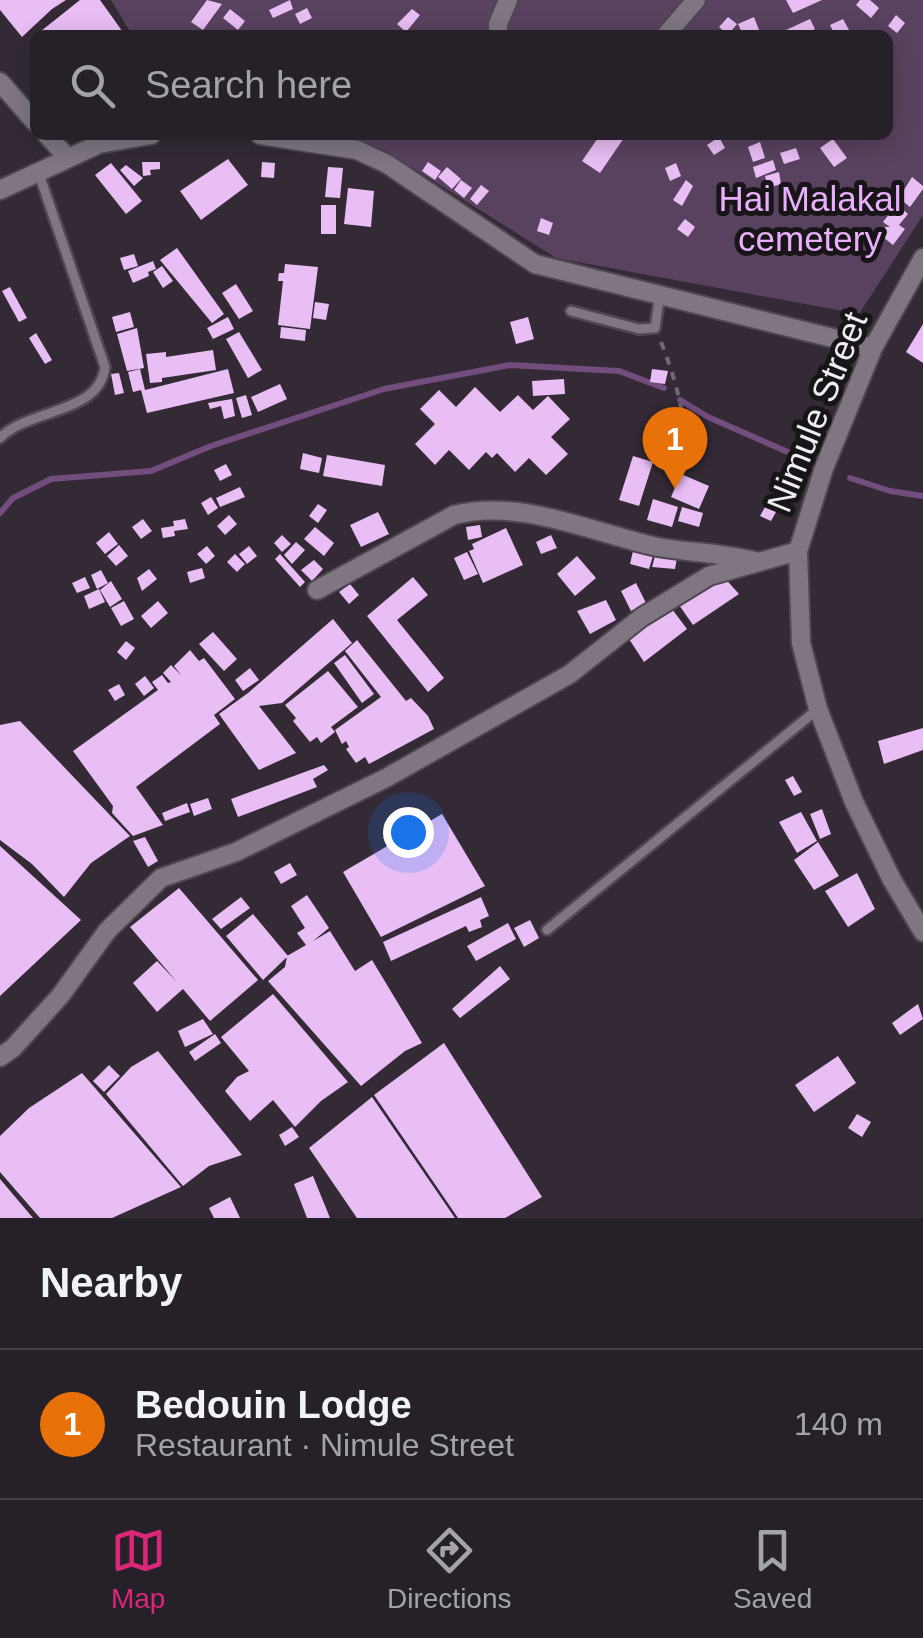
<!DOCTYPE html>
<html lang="en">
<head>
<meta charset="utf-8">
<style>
	:root { --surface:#262028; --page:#322d34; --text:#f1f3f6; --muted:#a4a3a8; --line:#423e45; --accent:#db2777 }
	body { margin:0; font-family:Helvetica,sans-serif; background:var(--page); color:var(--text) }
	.you { position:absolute; left:408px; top:832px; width:35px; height:35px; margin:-25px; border:8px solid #fff; border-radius:50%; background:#1a73e8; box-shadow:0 0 0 15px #1a73e833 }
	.badge { display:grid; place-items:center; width:65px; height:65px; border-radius:50%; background:var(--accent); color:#fff; font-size:32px; font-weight:700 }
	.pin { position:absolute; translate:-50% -82px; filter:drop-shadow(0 2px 5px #0008) }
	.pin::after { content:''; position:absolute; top:52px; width:35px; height:30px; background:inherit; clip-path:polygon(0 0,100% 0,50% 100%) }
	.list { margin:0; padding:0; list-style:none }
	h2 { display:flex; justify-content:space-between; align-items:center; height:130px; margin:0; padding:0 40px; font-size:42px }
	h2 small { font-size:32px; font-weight:400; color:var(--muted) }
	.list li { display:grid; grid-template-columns:65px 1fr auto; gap:30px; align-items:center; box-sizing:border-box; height:150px; padding:0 40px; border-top:2px solid var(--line) }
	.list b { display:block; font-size:38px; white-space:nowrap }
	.list p { margin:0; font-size:32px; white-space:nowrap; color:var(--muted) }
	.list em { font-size:32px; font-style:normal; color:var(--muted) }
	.icon { flex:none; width:55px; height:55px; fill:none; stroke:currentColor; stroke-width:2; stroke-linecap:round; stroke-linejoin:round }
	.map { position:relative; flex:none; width:923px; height:1218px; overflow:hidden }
	.search { position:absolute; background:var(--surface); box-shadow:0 5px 25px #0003; left:30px; right:30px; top:30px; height:110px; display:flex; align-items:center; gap:25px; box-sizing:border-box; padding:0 35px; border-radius:15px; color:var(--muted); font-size:38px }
	.sheet { height:280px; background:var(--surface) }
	nav { display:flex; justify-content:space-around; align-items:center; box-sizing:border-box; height:140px; border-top:2px solid var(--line); background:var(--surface); font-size:28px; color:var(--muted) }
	nav a { display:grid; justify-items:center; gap:5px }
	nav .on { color:var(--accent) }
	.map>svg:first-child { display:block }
	.green { fill:#59425f }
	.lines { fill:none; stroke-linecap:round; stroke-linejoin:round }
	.stream { stroke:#734d7e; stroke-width:6 }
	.building { fill:#e9bef5 }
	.lane-casing { stroke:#4e4750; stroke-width:14 }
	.street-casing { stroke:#4e4750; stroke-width:22 }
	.path { stroke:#716973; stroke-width:4; stroke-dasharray:8 8; stroke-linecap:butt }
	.lane { stroke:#7f7682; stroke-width:9 }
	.street { stroke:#7f7682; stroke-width:18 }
	.labels { text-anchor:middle; stroke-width:10; stroke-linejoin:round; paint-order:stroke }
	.park-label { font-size:35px; fill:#eaaffa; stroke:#181519 }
	.street-label { font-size:35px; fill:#f1ecf3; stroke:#181519 }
</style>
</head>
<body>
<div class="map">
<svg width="923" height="1218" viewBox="0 0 923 1218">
	<rect width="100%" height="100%" fill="#332a35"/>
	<path class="green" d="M 111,0 L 923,0 L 923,215 L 859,314 L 556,258 L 384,150 L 340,135 L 888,135 L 888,35 L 132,35 Z"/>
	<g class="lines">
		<path class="stream" d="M 680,400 L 708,417 L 822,467
			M 850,478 L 890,491 L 923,496
			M 0,513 L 13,498 L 51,479 L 151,471 L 211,446 L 384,389 L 510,365 L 619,371 L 664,388"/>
	</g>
	<path class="building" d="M 0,0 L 66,0 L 52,9 L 22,37 L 0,10 Z
		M 80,0 L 100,0 L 125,35 L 36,35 Z
		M 207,0 L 222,4 L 203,30 L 191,22 Z
		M 290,0 L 293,9 L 273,18 L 269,10 Z
		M 786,0 L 822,0 L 793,13 Z
		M 860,0 L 870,0 L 879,8 L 871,18 L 856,5 Z
		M 307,8 L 312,18 L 300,24 L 295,14 Z
		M 230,9 L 245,21 L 238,30 L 223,18 Z
		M 412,9 L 420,15 L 406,32 L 397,24 Z
		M 896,15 L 905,23 L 897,33 L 888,26 Z
		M 728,17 L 737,24 L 728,35 L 719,27 Z
		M 754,17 L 759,30 L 743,35 L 738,24 Z
		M 810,19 L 815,29 L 802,35 L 788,35 L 786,30 Z
		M 843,19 L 849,30 L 835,35 L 830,25 Z
		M 600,135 L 626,135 L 600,173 L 582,161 Z
		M 719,137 L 725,148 L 714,155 L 707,145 Z
		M 833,139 L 847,158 L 834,167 L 820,148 Z
		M 760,142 L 765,158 L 753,162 L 748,147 Z
		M 796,148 L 800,159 L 784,164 L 780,153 Z
		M 228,159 L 248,185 L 201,220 L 180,191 Z
		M 773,160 L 776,170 L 756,178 L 753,167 Z
		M 142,162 L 160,162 L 160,169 L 150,170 L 151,175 L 143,176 Z
		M 262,162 L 275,163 L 274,178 L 261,177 Z
		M 428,162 L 441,171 L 435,180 L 422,171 Z
		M 111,163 L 142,201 L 126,214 L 95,175 Z
		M 676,163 L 681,176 L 670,181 L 665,168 Z
		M 126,165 L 143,178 L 134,186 L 120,170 Z
		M 328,167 L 343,168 L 340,198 L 325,197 Z
		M 447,167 L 461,179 L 452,189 L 438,177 Z
		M 779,172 L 781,184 L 768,188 L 765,176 Z
		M 912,177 L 923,186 L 923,189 L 910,207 L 899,198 Z
		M 461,180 L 472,188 L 464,198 L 454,190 Z
		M 686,180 L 693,186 L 682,206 L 673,200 Z
		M 481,185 L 489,191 L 477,205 L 470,199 Z
		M 839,186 L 850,201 L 841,208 L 830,194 Z
		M 348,188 L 374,191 L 371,227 L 344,224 Z
		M 897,204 L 908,214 L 899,225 L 905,229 L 893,245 L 879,234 L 885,227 L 890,227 L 883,222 Z
		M 321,205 L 336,205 L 336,234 L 321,234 Z
		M 541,218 L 553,223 L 549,235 L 537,231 Z
		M 685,219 L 695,227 L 688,237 L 677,229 Z
		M 177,248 L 224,314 L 212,323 L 160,260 Z
		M 134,254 L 138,266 L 124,270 L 120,258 Z
		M 153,261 L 156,269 L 148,272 L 149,276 L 133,283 L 128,271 Z
		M 285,264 L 318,267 L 310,329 L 278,325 L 283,281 L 278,281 L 279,273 L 284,273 Z
		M 162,266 L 173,281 L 163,288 L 153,272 Z
		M 236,284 L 253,311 L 239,319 L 222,293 Z
		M 10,287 L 27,318 L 19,322 L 2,291 Z
		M 315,302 L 329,304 L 326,320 L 313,318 Z
		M 130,312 L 134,327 L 116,332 L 112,317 Z
		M 228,317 L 234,329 L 213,339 L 207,328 Z
		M 528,317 L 534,339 L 516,344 L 510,322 Z
		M 923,324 L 923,363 L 906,352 Z
		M 281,327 L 306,330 L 305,341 L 280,338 Z
		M 137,328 L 144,368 L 127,371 L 117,334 Z
		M 239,332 L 262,370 L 248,378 L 226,339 Z
		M 36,333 L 52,360 L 45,364 L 29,338 Z
		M 213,350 L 216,370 L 162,378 L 162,382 L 150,383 L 146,354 L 166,352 L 166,357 Z
		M 140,369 L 145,390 L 228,369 L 234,393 L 147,413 L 141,390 L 133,392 L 128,372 Z
		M 652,369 L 668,371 L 665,384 L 650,382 Z
		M 119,373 L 124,393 L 115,395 L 111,374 Z
		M 564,379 L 565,394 L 533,396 L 532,381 Z
		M 280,384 L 287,399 L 258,412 L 251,397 Z
		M 475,387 L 500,412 L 518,395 L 533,410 L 548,396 L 570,419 L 551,437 L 568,454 L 546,475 L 529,458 L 515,472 L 497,453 L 492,458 L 486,452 L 469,470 L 449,450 L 435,465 L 415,444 L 435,424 L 420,409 L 439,390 L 456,407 Z
		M 246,395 L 252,415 L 242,418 L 236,398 Z
		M 232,399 L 235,416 L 224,419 L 221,406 L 210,409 L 208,403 Z
		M 303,453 L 322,458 L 319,473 L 300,469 Z
		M 327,455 L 385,465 L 382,486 L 323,476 Z
		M 633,456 L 653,462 L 639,506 L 619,500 Z
		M 226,464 L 232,475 L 220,481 L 214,470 Z
		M 681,474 L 709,486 L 699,509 L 671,497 Z
		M 240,487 L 245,497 L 220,507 L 216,498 Z
		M 211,497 L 218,508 L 208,515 L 201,503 Z
		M 770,498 L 781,503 L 771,521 L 760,516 Z
		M 653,499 L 678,507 L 672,527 L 647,520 Z
		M 318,504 L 327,510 L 318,523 L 309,516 Z
		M 682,507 L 703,513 L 699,527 L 678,521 Z
		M 378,512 L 389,534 L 361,547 L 350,525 Z
		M 229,515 L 237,524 L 225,535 L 217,526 Z
		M 143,519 L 152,531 L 141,539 L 132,527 Z
		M 185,519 L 188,529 L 174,531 L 175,536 L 163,538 L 161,528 L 174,526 L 173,521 Z
		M 480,525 L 482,537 L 468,540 L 466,527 Z
		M 315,527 L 334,543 L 324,556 L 304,539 Z
		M 506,528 L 523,565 L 483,583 L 469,551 L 474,549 L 472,544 Z
		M 109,532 L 118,544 L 105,554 L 96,543 Z
		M 282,535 L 291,544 L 282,552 L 274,543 Z
		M 551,535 L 557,548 L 541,554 L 536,542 Z
		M 296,542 L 305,550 L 292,564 L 284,555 Z
		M 119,545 L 128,556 L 116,566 L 107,556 Z
		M 207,546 L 215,556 L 206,564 L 197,554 Z
		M 249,546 L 257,556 L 247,564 L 239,554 Z
		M 633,551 L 653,556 L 649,569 L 630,564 Z
		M 467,552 L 478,574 L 464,580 L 454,558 Z
		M 235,554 L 245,564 L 237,572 L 227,562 Z
		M 280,554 L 305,582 L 300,587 L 275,559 Z
		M 577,556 L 596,578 L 575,596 L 557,574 Z
		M 655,556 L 677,558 L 675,569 L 652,567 Z
		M 314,560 L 323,569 L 312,581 L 301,570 Z
		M 202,568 L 205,578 L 190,583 L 187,572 Z
		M 149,569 L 157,579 L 142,591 L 137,578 Z
		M 101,570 L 108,583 L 97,589 L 91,575 Z
		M 721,574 L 739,594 L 693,625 L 679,605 Z
		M 85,577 L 90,588 L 77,593 L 72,583 Z
		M 413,577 L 428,595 L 397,620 L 444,678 L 428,692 L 367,616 Z
		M 111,581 L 122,599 L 110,607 L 100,590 Z
		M 636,583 L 646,603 L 631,611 L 621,591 Z
		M 350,584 L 359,595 L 349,604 L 339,592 Z
		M 99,589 L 105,602 L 89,609 L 84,596 Z
		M 606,600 L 616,620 L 590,634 L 577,611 Z
		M 124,601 L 134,619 L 121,626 L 111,608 Z
		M 158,601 L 168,613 L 151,628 L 141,616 Z
		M 672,609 L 687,629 L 644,662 L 629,639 Z
		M 333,619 L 352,643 L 282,703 L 259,706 L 296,753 L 259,770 L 219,714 L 248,693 Z
		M 213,632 L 237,659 L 224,671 L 199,644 Z
		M 357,640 L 406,701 L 411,698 L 428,716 L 434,729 L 369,764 L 365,757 L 356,763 L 346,749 L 349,747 L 346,741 L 342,744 L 335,730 L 381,697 L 345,651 Z
		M 126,641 L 135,648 L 126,660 L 117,652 Z
		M 190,650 L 199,661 L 204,658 L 235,699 L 214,715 L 220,724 L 136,787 L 163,825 L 133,836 L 112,813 L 113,806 L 73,751 L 158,690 L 152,682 L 162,675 L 168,683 L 171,682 L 163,673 L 171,665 L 181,675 L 174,666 Z
		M 345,655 L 374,694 L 362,703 L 334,663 Z
		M 250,668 L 259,680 L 243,691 L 235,680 Z
		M 328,671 L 358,707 L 331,727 L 335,732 L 321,743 L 317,737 L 310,742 L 293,721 L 296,718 L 285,705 Z
		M 145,676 L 154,688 L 144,696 L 135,684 Z
		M 119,684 L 125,695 L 115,701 L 108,690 Z
		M 20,721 L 130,836 L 91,863 L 64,897 L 32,864 L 0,840 L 0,725 Z
		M 923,728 L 923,750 L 884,764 L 878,741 Z
		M 324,765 L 328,770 L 313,779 L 317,787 L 238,817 L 231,799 Z
		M 793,776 L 802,792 L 794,796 L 785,780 Z
		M 208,798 L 212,809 L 194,816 L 190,804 Z
		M 187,803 L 190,812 L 165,821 L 162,813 Z
		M 822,809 L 831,834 L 820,839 L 810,814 Z
		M 801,812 L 817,841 L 797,853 L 779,822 Z
		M 442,814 L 485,886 L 381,937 L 343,872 Z
		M 145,837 L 158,861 L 148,867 L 133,841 Z
		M 818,842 L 839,876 L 814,890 L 794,860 Z
		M 0,846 L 81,920 L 0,996 Z
		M 290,863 L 297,875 L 281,884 L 274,872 Z
		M 857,873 L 875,909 L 848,927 L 825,891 Z
		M 179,888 L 258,980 L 210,1021 L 183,989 L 157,1012 L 133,983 L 157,961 L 177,982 L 130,927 Z
		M 307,895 L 329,928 L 313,941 L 330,931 L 355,971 L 372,960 L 422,1043 L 405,1051 L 361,1086 L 268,981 L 285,967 L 287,956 L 306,945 L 297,933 L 305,928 L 291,906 Z
		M 241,897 L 250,908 L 221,929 L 212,919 Z
		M 481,897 L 489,916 L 480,920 L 482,927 L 469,932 L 466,926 L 391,961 L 383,942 Z
		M 253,914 L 288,956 L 263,980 L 226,936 Z
		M 530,920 L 539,938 L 524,947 L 514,928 Z
		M 508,923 L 516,939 L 476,961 L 467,946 Z
		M 500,966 L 510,979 L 460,1018 L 452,1009 Z
		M 273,994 L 348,1082 L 321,1101 L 295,1127 L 273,1100 L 250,1121 L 225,1091 L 237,1077 L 249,1071 L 221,1037 Z
		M 918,1004 L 923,1019 L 900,1035 L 892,1023 Z
		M 203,1019 L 213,1034 L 185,1047 L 178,1031 Z
		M 215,1034 L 221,1043 L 195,1061 L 189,1052 Z
		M 444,1043 L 542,1197 L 505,1218 L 458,1218 L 374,1095 Z
		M 158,1051 L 242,1155 L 209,1166 L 183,1186 L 106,1094 L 131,1067 Z
		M 838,1056 L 856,1083 L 814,1112 L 795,1085 Z
		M 109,1065 L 120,1076 L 104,1092 L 93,1081 Z
		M 82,1073 L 181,1187 L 112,1218 L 40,1218 L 0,1172 L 0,1136 L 29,1108 Z
		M 372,1097 L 455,1218 L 357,1218 L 309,1148 Z
		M 857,1114 L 871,1122 L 862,1137 L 848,1128 Z
		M 292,1127 L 299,1137 L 285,1146 L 279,1135 Z
		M 313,1176 L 330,1218 L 307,1218 L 294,1184 Z
		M 0,1179 L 33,1218 L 0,1218 Z
		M 230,1197 L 240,1218 L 214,1218 L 209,1208 Z"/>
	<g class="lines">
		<defs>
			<path id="lane" d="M 571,311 L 639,329 L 655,328 L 660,294
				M 0,438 C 29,408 99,415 105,367 L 38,171
				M 547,930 L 818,709"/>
			<path id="street" d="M 498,35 L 498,24 L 508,0
				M 666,35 L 696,0
				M 0,82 L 35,122
				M 47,135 L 67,157
				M 260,135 L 357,150 L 387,164 L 535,264 L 873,348
				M 0,190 L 99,144 L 151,135
				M 923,258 L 873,348 L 824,468 L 798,551 L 801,643 L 818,709 L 854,802 L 892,880 L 923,932
				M 317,590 L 454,515 C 521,498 593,533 658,547 C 691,553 725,553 758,562
				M 0,1057 L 13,1048 L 61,995 L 107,931 L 161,878 L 236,852 L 386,778 L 570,674 L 642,617 L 709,576 L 798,551"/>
		</defs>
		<use href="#lane" class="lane-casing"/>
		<use href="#street" class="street-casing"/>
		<path class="path" d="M 661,342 C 675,377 685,414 686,451"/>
		<use href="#lane" class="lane"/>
		<use href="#street" class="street"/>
	</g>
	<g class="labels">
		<g class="park-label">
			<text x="810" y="211">Hai Malakal<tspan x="810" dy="40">cemetery</tspan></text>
		</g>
		<g class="street-label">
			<text transform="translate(817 412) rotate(-68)" y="12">Nimule Street</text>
		</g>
	</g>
</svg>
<div class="you"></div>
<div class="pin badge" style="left:675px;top:489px;background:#e8710a">1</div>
<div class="search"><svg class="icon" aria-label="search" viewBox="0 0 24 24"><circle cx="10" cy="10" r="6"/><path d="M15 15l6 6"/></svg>Search here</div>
</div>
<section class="sheet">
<h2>Nearby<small></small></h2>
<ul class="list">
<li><span class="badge" style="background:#e8710a">1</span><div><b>Bedouin Lodge</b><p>Restaurant · Nimule Street</p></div><em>140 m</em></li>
</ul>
</section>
<nav>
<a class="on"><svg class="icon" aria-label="map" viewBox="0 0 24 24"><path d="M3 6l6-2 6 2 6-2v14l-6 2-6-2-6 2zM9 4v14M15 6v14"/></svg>Map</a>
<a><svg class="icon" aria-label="directions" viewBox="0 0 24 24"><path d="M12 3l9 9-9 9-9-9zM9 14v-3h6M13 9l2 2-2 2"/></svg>Directions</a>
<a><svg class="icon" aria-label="saved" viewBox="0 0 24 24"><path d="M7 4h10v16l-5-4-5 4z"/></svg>Saved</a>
</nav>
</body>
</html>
